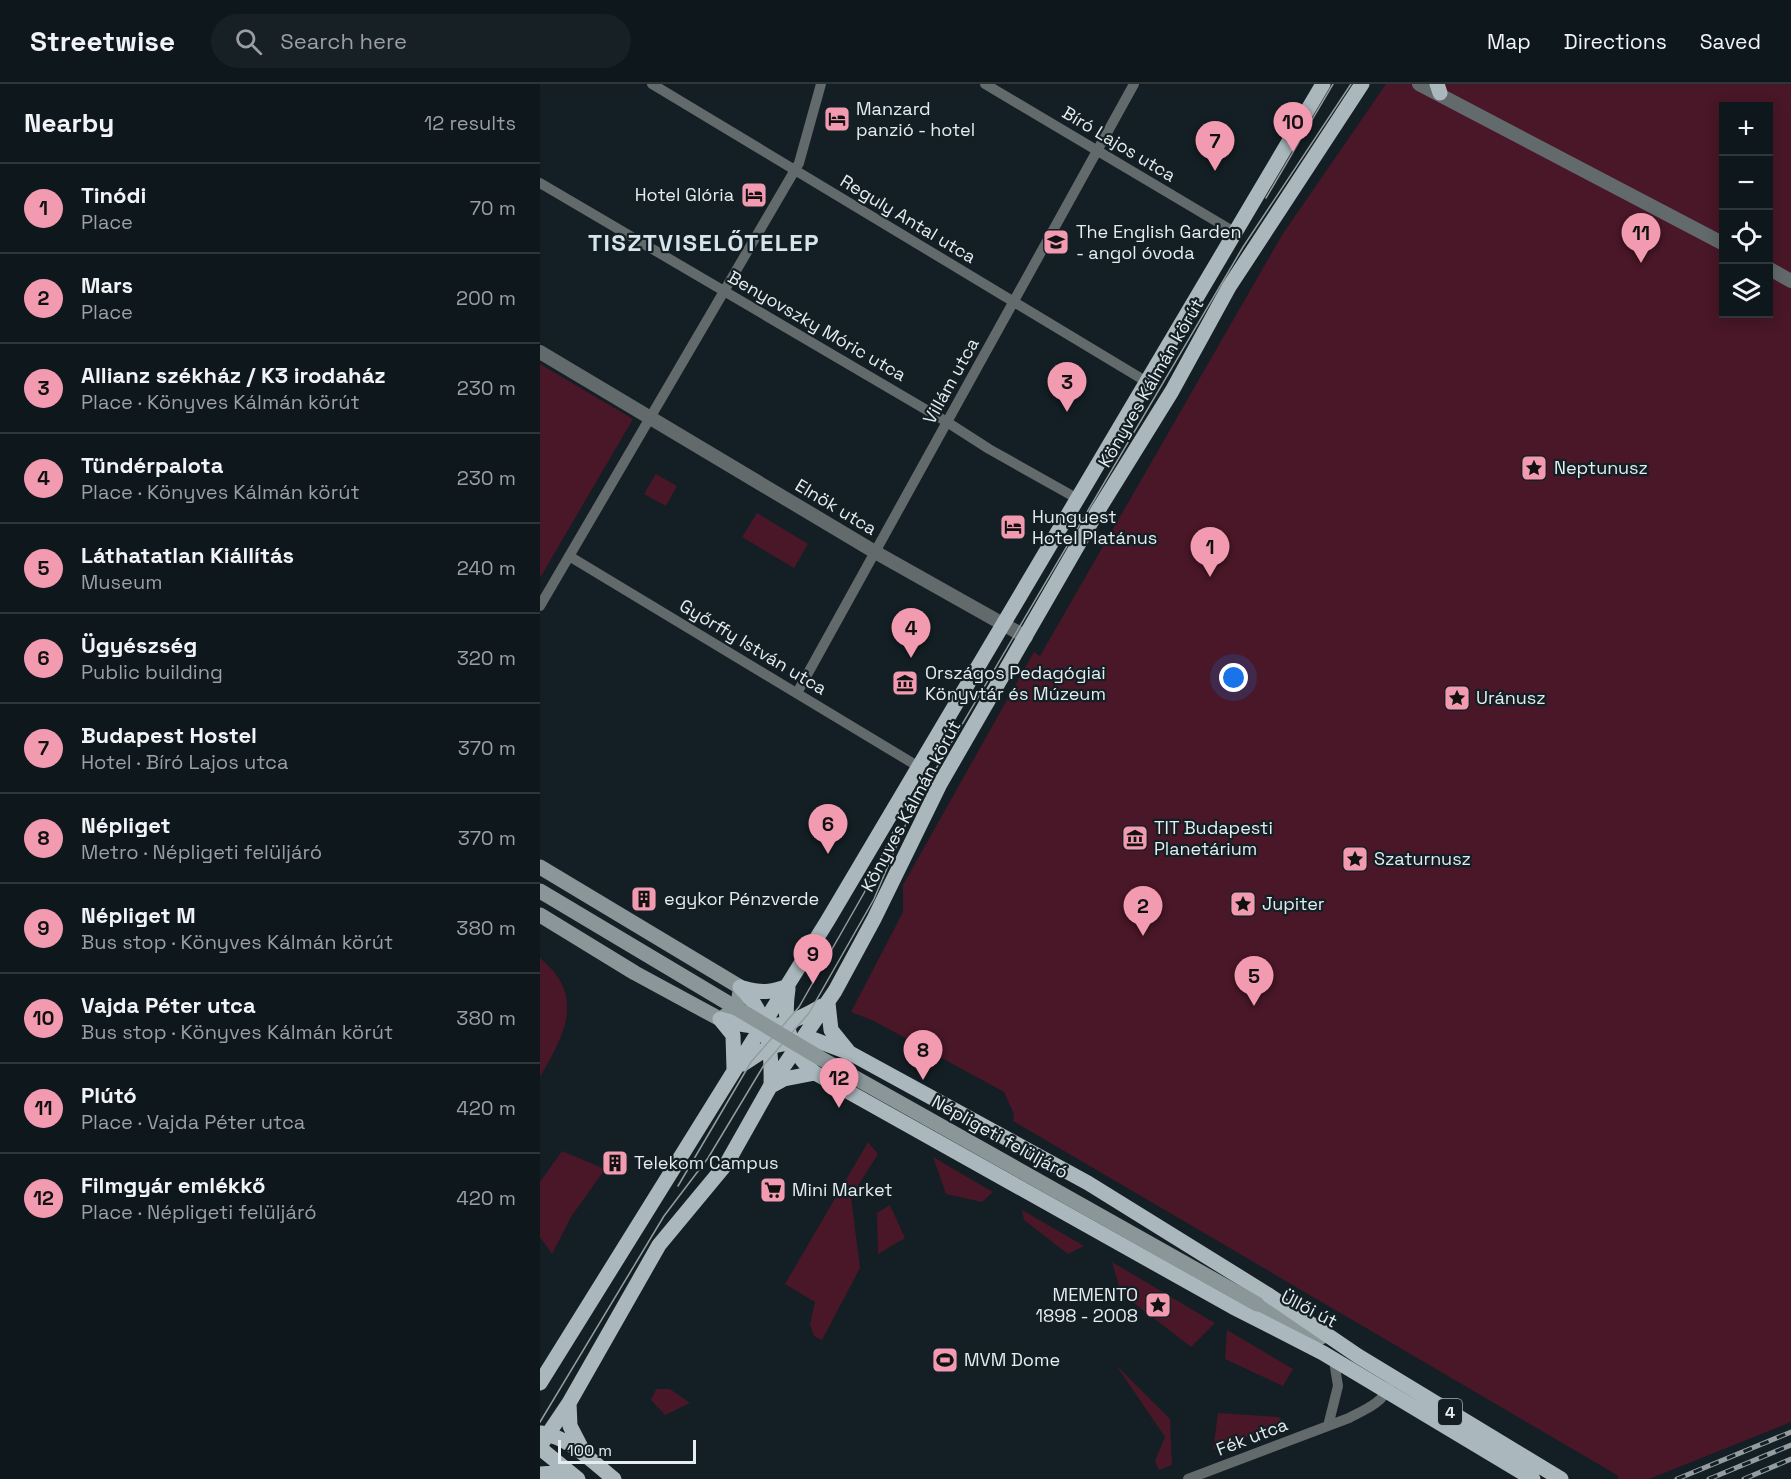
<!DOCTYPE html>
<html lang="en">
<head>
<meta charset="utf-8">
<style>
	:root { --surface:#0e171b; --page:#172024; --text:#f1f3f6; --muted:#9b9fa3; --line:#2e363a; --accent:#f29ab0 }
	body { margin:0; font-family:"Space Grotesk",sans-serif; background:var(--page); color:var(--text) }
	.controls { position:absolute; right:18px; top:18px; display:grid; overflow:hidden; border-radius:0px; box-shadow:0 3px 15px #0003 }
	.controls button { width:54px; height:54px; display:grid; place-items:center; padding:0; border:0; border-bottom:2px solid var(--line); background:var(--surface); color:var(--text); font:30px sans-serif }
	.scale { position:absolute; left:18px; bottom:15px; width:138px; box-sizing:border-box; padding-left:6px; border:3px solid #e4ecef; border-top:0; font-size:16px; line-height:21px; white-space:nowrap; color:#e4ecef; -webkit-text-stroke:4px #131f24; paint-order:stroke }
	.you { position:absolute; left:694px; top:594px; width:21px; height:21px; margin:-15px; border:4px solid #fff; border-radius:50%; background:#1a73e8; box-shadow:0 0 0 9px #1a73e833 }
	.badge { display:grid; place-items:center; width:39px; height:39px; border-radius:50%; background:var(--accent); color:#111; font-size:20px; font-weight:700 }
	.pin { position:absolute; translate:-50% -50px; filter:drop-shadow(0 2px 3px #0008) }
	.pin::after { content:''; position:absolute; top:32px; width:21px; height:18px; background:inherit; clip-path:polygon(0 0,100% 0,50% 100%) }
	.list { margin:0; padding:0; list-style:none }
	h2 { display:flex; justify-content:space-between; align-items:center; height:78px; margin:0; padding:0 24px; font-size:26px }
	h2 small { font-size:20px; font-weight:400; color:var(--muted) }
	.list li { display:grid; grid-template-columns:39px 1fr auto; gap:18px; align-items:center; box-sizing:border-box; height:90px; padding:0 24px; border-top:2px solid var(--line) }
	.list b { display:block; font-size:22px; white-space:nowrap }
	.list p { margin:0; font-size:20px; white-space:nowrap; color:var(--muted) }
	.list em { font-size:20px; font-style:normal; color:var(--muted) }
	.icon { flex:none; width:33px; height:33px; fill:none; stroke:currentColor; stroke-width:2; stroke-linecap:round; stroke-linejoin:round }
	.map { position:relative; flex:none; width:1251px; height:1395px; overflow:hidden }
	header { display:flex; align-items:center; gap:36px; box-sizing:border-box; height:84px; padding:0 30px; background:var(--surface); border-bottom:2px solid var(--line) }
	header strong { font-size:28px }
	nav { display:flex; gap:33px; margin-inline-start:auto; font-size:21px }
	.search { width:420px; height:54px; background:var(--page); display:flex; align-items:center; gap:15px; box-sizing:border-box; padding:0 21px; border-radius:33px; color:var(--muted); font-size:22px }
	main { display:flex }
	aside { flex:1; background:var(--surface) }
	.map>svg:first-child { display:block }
	.green { fill:#491727; fill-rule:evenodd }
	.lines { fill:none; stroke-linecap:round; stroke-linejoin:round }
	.minor { stroke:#636a6c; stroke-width:10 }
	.tertiary { stroke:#636a6c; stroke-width:14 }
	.secondary { stroke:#8b9699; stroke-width:15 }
	.primary { stroke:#aab8bd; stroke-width:15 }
	.tram { stroke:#939da0; stroke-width:1.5 }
	.rail-casing { stroke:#939da0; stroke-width:5 }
	.rail { stroke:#131f24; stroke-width:3; stroke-dasharray:9; stroke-linecap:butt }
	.secondary-bridge { stroke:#8b9699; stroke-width:15 }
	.labels { text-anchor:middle; stroke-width:4.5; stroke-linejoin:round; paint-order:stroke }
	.shield { fill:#131f24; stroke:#a5aeb2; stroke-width:1.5 }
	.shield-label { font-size:16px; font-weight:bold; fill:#e4ecef }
	.poi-label { font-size:18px; fill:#e4ecef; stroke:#131f24; text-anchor:start }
	.street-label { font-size:18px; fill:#e4ecef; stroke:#131f24 }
	.district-label { font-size:24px; font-weight:bold; letter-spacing:1.5px; fill:#d5e5eb; stroke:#131f24 }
</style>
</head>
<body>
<header>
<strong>Streetwise</strong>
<div class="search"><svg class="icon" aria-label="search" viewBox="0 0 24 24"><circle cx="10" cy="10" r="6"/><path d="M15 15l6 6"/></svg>Search here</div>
<nav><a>Map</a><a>Directions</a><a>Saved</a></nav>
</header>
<main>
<aside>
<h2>Nearby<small>12 results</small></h2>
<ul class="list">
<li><span class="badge">1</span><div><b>Tinódi</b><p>Place</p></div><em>70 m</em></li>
<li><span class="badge">2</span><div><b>Mars</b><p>Place</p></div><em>200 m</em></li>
<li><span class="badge">3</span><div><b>Allianz székház / K3 irodaház</b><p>Place · Könyves Kálmán körút</p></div><em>230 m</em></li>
<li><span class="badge">4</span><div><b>Tündérpalota</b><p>Place · Könyves Kálmán körút</p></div><em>230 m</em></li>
<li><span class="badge">5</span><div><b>Láthatatlan Kiállítás</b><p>Museum</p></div><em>240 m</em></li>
<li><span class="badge">6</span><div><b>Ügyészség</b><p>Public building</p></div><em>320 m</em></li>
<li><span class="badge">7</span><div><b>Budapest Hostel</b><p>Hotel · Bíró Lajos utca</p></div><em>370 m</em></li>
<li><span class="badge">8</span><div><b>Népliget</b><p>Metro · Népligeti felüljáró</p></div><em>370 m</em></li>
<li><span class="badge">9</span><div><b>Népliget M</b><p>Bus stop · Könyves Kálmán körút</p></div><em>380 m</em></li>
<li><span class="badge">10</span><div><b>Vajda Péter utca</b><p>Bus stop · Könyves Kálmán körút</p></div><em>380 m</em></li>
<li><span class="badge">11</span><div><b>Plútó</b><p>Place · Vajda Péter utca</p></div><em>420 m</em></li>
<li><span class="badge">12</span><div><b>Filmgyár emlékkő</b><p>Place · Népligeti felüljáró</p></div><em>420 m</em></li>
</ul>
</aside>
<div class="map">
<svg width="1251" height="1395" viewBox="0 0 1251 1395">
	<rect width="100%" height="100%" fill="#131f24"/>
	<path class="green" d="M 846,0 L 1251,0 L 1251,1338 L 1109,1395 L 1079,1395 L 1077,1391 L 473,1037 L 474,1030 L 464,1008 L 334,937 L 311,928 L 363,828 L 363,801 L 494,568 L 500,572 L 742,151 ZM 1184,22 L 1228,22 L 1228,230 L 1184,230 Z
		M 0,280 L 93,335 L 0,494 Z
		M 116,390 L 137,402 L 126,422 L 104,410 Z
		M 217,429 L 268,460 L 254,484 L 202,453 Z
		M 0,874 C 46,912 25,950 0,993 Z
		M 328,1058 L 338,1070 L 311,1113 L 320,1184 L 282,1256 L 274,1252 L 270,1240 L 275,1218 L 245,1200 Z
		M 22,1067 L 65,1085 L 31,1133 L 12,1170 L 0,1153 L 0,1098 Z
		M 393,1073 L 453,1108 L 442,1118 L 406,1110 Z
		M 350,1121 L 365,1154 L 338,1170 L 337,1129 Z
		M 482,1126 L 544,1162 L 528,1170 L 484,1136 Z
		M 572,1178 L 675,1239 L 651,1263 L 581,1209 Z
		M 687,1246 L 753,1285 L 743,1302 L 685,1275 Z
		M 576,1281 L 630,1335 L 632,1381 L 619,1386 L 615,1377 L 625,1353 Z
		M 116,1305 L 130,1305 L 150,1319 L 125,1331 L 111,1316 Z
		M 678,1329 L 739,1333 L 744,1339 L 673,1366 Z"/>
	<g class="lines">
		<path class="minor" d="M 112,0 L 607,298
			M 445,0 L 696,149
			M 0,99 L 407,338 L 449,365 L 538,415
			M 29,472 L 379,683
			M 0,522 L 259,79 L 281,0
			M 257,609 L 594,0
			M 788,1342 L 798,1302 L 794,1277
			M 648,1395 L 809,1334 C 824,1326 843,1319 849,1302"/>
		<path class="tertiary" d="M 879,0 L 1184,160
			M 1228,184 L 1251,197
			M 0,268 L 335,468 L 486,553"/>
		<path class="secondary" d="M 0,783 L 200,903 C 200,920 195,926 180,935 L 95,889 L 0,831
			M 717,1220 L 781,1253"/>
		<path class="primary" d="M 897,0 L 900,9
			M 200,903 C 228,929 232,964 231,1001
			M 203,904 C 221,909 231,909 248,902
			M 248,905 C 243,937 249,968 275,989 L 693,1223 L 783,1269 L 993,1395
			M 288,919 L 291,946 L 308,967
			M 180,935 C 224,948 243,945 282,922
			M 180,935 L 193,951 L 194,985
			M 203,980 L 229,963 L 270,954 L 310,969 L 548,1099 L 727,1210 L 818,1272 L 1021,1395
			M 233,1001 L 244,995 L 275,989
			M 0,1299 L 288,836 L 783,0
			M 29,1319 L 30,1342 L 44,1369
			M 1,1349 C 29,1353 53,1378 74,1395
			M 0,1362 L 29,1319 L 119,1161 L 187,1079 L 231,1001 L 295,907 L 334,835 L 400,700 L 557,428 L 632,307 L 689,203 L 822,0
			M 0,1364 L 38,1395
			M 0,1390 L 29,1388"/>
		<path class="tram" d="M 726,114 L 793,0
			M 138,1102 L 211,978 L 259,923 L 324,809 L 356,742
			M 0,1338 L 124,1132 L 168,1074 L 224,981 L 269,929 L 334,815 L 368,735 L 387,700 L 703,163 L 811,0"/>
		<defs>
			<path id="rail" d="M 1137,1395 L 1251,1348
				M 1169,1395 L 1251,1361
				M 1204,1395 L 1251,1375"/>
		</defs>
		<use href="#rail" class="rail-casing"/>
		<use href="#rail" class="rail"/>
		<path class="secondary-bridge" d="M 0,807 L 280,974 L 717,1220"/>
	</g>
	<defs>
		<symbol id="hotel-square" viewBox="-11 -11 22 22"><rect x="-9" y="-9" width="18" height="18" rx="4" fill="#f29ab0" stroke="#131f24"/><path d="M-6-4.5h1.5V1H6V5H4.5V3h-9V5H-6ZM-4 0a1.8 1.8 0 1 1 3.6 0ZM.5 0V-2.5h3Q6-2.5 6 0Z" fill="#111"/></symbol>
		<symbol id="school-square" viewBox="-11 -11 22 22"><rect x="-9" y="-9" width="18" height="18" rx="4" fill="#f29ab0" stroke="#131f24"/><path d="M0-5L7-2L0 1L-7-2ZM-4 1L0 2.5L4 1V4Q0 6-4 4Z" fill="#111"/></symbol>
		<symbol id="sight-square" viewBox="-11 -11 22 22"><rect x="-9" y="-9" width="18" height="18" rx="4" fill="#f29ab0" stroke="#131f24"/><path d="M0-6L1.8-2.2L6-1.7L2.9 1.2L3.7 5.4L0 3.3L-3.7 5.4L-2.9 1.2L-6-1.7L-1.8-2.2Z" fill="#111"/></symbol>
		<symbol id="museum-square" viewBox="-11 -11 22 22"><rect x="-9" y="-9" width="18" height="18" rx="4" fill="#f29ab0" stroke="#131f24"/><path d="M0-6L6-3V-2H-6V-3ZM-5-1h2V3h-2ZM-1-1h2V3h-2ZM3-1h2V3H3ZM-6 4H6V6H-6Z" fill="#111"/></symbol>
		<symbol id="building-square" viewBox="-11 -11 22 22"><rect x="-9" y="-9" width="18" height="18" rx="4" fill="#f29ab0" stroke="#131f24"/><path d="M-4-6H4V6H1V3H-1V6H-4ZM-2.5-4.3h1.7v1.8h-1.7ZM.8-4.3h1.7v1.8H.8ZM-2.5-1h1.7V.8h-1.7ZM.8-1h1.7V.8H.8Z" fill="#111"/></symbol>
		<symbol id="supermarket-square" viewBox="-11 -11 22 22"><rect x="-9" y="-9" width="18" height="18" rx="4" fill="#f29ab0" stroke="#131f24"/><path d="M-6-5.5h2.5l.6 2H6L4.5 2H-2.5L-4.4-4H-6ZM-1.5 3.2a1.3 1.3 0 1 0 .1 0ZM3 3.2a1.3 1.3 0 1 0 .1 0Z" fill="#111"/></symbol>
		<symbol id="stadium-square" viewBox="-11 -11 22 22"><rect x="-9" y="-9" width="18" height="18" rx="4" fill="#f29ab0" stroke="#131f24"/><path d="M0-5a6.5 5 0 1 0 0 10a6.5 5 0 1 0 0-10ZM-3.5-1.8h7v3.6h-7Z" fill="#111"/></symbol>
	</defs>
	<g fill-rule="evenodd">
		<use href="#hotel-square" x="282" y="20" width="30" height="30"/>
		<use href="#hotel-square" x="199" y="96" width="30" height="30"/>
		<use href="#school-square" x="501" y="143" width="30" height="30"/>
		<use href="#sight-square" x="979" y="369" width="30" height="30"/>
		<use href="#hotel-square" x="458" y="428" width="30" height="30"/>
		<use href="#museum-square" x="350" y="584" width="30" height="30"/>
		<use href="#sight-square" x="902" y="599" width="30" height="30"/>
		<use href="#museum-square" x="580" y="739" width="30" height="30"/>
		<use href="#sight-square" x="800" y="760" width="30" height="30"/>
		<use href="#building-square" x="89" y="800" width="30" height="30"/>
		<use href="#sight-square" x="688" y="805" width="30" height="30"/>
		<use href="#building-square" x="60" y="1064" width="30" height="30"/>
		<use href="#supermarket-square" x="218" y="1091" width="30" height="30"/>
		<use href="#sight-square" x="603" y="1206" width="30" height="30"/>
		<use href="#stadium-square" x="390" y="1261" width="30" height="30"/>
	</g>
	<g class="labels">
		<rect class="shield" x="898" y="1315" width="24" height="26" rx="4.5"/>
		<g class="shield-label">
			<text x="910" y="1334">4</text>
		</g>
		<g class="poi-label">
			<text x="316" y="31">Manzard<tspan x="316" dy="21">panzió - hotel</tspan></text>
			<text x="194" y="117" text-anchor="end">Hotel Glória</text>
			<text x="536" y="154">The English Garden<tspan x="536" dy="21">- angol óvoda</tspan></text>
			<text x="1014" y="390">Neptunusz</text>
			<text x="492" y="439">Hunguest<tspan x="492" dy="21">Hotel Platánus</tspan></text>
			<text x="385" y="595">Országos Pedagógiai<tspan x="385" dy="21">Könyvtár és Múzeum</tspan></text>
			<text x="936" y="620">Uránusz</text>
			<text x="614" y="750">TIT Budapesti<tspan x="614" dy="21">Planetárium</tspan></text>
			<text x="834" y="781">Szaturnusz</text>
			<text x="124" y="821">egykor Pénzverde</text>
			<text x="722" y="826">Jupiter</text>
			<text x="94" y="1085">Telekom Campus</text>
			<text x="252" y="1112">Mini Market</text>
			<text x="598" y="1217" text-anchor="end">MEMENTO<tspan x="598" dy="21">1898 - 2008</tspan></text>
			<text x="424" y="1282">MVM Dome</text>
		</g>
		<g class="street-label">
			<text transform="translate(579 60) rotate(31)" y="6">Bíró Lajos utca</text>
			<text transform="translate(368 135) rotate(31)" y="6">Reguly Antal utca</text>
			<text transform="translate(277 242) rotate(30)" y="6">Benyovszky Móric utca</text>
			<text transform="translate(411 297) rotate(-61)" y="6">Villám utca</text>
			<text transform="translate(611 299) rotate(-60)" y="6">Könyves Kálmán körút</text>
			<text transform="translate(296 423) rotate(31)" y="6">Elnök utca</text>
			<text transform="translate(213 563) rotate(31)" y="6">Győrffy István utca</text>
			<text transform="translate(371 722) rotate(-62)" y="6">Könyves Kálmán körút</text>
			<text transform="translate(460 1053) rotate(29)" y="6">Népligeti felüljáró</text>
			<text transform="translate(769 1225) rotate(27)" y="6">Üllői út</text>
			<text transform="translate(712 1353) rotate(-21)" y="6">Fék utca</text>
		</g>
		<g class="district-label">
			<text x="164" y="167">TISZTVISELŐTELEP</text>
		</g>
	</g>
</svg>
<div class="controls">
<button>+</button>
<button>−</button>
<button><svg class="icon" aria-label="locate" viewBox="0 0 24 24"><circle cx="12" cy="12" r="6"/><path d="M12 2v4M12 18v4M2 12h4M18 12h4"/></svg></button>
<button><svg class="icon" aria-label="layers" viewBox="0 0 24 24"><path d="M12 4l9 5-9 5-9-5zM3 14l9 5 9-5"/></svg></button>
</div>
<div class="scale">100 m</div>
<div class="you"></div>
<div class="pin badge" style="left:670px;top:493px">1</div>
<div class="pin badge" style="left:603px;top:852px">2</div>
<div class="pin badge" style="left:527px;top:328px">3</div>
<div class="pin badge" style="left:371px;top:574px">4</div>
<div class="pin badge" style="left:714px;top:922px">5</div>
<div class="pin badge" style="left:288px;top:770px">6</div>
<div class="pin badge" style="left:675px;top:87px">7</div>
<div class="pin badge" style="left:383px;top:996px">8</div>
<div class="pin badge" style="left:273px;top:900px">9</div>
<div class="pin badge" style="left:753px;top:68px">10</div>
<div class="pin badge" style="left:1101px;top:179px">11</div>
<div class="pin badge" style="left:299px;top:1024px">12</div>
</div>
</main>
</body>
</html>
